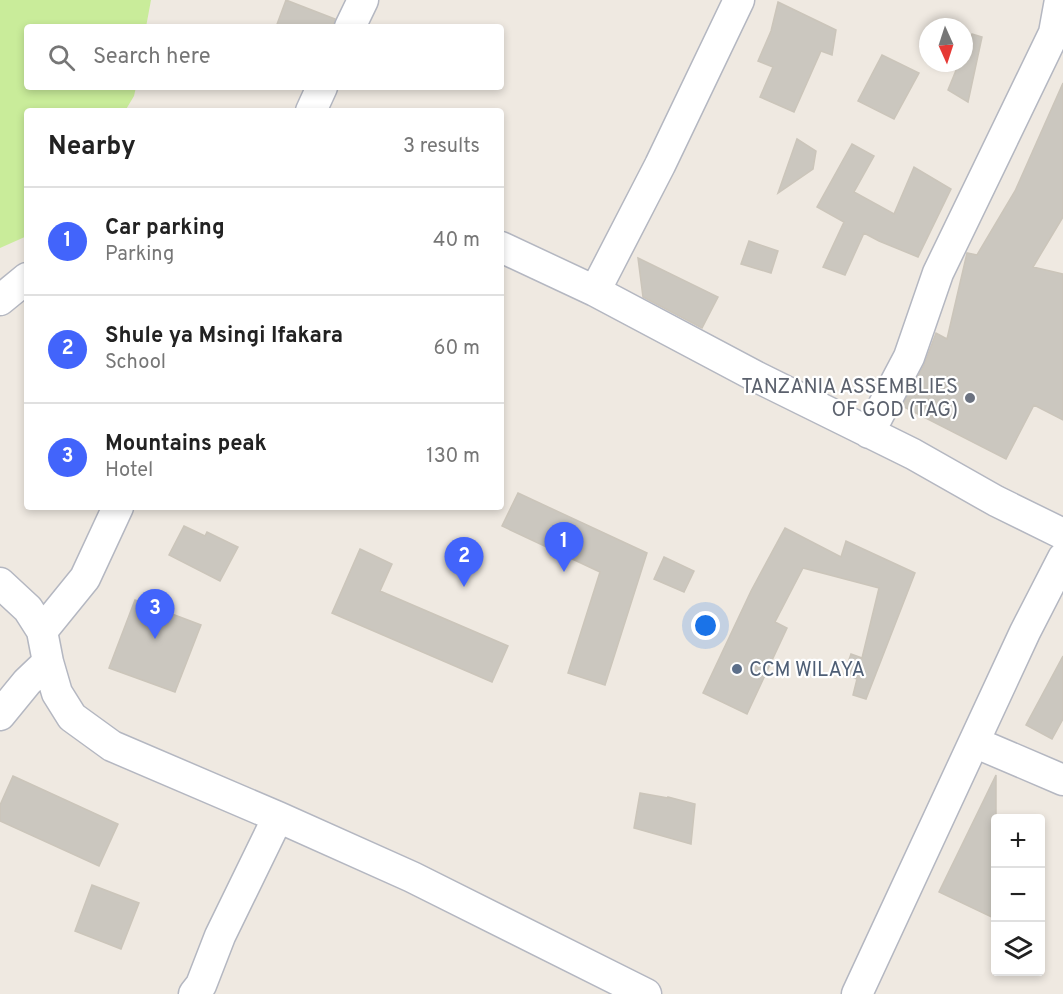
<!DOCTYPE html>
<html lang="en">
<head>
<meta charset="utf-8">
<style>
	:root { --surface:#fff; --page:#f2f2f2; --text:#222; --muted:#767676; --line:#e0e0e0; --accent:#4264fb }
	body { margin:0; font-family:Overpass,sans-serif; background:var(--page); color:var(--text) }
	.controls { position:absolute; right:18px; bottom:18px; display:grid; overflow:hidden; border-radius:6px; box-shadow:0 3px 9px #0003 }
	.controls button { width:54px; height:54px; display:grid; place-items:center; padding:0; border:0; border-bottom:2px solid var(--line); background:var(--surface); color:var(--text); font:30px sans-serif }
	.compass { position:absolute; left:919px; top:18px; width:54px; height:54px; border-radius:50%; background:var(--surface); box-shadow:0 3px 9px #0003; rotate:177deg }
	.you { position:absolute; left:706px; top:626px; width:21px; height:21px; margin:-15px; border:4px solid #fff; border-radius:50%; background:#1a73e8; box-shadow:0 0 0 9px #1a73e833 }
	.badge { display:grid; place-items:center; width:39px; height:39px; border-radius:50%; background:var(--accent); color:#fff; font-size:20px; font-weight:700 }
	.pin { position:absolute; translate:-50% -50px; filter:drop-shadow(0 2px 3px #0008) }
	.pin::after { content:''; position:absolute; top:32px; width:21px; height:18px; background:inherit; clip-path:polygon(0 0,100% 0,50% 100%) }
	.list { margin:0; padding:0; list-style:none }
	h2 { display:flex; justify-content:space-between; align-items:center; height:78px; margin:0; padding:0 24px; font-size:26px }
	h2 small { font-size:20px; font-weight:400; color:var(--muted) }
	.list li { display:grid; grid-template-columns:39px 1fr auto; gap:18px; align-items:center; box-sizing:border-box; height:108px; padding:0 24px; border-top:2px solid var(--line) }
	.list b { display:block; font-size:22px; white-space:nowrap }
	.list p { margin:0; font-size:20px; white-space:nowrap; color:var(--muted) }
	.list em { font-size:20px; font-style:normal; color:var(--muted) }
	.icon { flex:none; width:33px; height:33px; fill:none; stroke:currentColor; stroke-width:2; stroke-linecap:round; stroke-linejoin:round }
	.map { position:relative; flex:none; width:1063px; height:994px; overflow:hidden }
	.search { position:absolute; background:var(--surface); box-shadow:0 3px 9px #0003; left:24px; top:24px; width:480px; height:66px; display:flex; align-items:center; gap:15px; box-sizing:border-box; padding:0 21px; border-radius:6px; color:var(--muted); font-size:22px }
	.panel { position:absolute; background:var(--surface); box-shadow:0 3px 9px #0003; left:24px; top:108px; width:480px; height:402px; border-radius:6px }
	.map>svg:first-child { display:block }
	.pitch { fill:#c9ec9a }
	.building { fill:#cbc7bf; stroke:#cbc5ba; stroke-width:1.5 }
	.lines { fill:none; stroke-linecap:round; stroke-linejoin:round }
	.street-casing { stroke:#b4b7c1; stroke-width:33 }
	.street { stroke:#fff; stroke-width:30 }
	.worship-dot { fill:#6b7280; stroke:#fff; stroke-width:2 }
	.service-dot { fill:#5c6f8a; stroke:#fff; stroke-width:2 }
	.labels { text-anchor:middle; stroke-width:4.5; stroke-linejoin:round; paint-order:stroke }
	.worship-label { font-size:20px; fill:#5b616d; stroke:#fff; text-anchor:end }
	.service-label { font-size:20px; fill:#4e5e75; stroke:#fff; text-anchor:start }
</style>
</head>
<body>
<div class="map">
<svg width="1063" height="994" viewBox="0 0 1063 994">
	<rect width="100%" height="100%" fill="#efe9e1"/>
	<path class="pitch" d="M 0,0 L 151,0 L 146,27 L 27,27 L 27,87 L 136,87 L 134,96 L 125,111 L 27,111 L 27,236 L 0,248 Z"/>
	<path class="building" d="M 286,0 L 335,19 L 333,27 L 276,27 Z
		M 778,2 L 836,30 L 832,55 L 821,51 L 794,112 L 760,97 L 773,67 L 758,61 L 771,31 Z
		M 972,34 L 982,37 L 968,102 L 948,90 L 959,63 L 964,63 L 964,51 Z
		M 882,55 L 919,73 L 894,119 L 858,101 Z
		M 1063,83 L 1063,217 L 1033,267 L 1063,274 L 1063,420 L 1034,405 L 1006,459 L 902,406 L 924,365 L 936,333 L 947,339 L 967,253 L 977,255 L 1015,191 Z
		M 797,139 L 816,151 L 813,169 L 778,193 Z
		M 852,144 L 874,156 L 854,192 L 894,214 L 914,167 L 951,189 L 918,257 L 879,241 L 864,233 L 845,275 L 823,267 L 844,222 L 817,207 Z
		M 749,241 L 778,251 L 771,273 L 741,264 Z
		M 638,258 L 718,297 L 702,328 L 643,297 Z
		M 518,493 L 647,553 L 605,685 L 568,673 L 600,572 L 502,526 Z
		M 184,526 L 205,536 L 207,532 L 238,547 L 220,581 L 169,555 Z
		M 785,528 L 841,557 L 846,541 L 915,573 L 866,699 L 853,695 L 857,679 L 844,674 L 851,654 L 862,658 L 879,588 L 803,568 L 775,622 L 787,628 L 747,714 L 703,693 L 751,591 Z
		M 360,549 L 392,564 L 380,591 L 508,646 L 492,682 L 332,613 Z
		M 664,557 L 694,571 L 684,592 L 654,579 Z
		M 135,600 L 201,625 L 175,692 L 109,668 Z
		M 1063,656 L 1063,719 L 1052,739 L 1026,725 Z
		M 996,775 L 996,919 L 939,892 Z
		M 13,776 L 118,824 L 99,866 L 0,821 L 0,805 Z
		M 640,793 L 668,798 L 668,797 L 695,804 L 691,844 L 634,828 Z
		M 92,885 L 139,903 L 121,949 L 75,931 Z"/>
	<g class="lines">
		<defs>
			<path id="street" d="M 350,27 L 363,0
				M 311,111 L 322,87
				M 501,247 L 595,291 L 757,377 L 913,454 L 996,501 L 1063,534
				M 595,291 L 660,165 L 739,0
				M 0,300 L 27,278
				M 869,433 L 909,357 L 938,273 L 1054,33 L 1060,0
				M 0,583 L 28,609 L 42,631 L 48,662 L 57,693 L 72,717 L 112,746 L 278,817 L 412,877 L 646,994
				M 42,631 L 85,578 L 118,507
				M 0,715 L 27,682 L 48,662
				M 974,742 L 1063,780
				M 194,994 L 201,985 L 220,936 L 278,817
				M 857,994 L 1025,632 L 1063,558"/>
		</defs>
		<use href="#street" class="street-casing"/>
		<use href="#street" class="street"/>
	</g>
	<circle class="worship-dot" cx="970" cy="398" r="6"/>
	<circle class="service-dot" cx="737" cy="669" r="6"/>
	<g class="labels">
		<g class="worship-label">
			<text x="958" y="393">TANZANIA ASSEMBLIES<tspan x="958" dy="23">OF GOD (TAG)</tspan></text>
		</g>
		<g class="service-label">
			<text x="749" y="676">CCM WILAYA</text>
		</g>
	</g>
</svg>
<div class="controls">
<button>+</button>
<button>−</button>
<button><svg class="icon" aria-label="layers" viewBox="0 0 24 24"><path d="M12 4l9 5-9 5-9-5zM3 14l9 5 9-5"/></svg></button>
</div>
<svg class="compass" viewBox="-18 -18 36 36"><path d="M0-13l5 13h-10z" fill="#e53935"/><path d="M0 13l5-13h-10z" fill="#767676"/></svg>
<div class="you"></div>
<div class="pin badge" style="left:564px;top:572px">1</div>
<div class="pin badge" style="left:464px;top:587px">2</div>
<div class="pin badge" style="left:155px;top:639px">3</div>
<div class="search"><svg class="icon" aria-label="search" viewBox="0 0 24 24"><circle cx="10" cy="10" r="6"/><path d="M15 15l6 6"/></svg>Search here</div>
<section class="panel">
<h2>Nearby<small>3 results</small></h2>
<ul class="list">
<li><span class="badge">1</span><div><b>Car parking</b><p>Parking</p></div><em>40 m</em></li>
<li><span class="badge">2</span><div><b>Shule ya Msingi Ifakara</b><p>School</p></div><em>60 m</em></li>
<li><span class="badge">3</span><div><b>Mountains peak</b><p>Hotel</p></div><em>130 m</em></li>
</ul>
</section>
</div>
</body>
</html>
